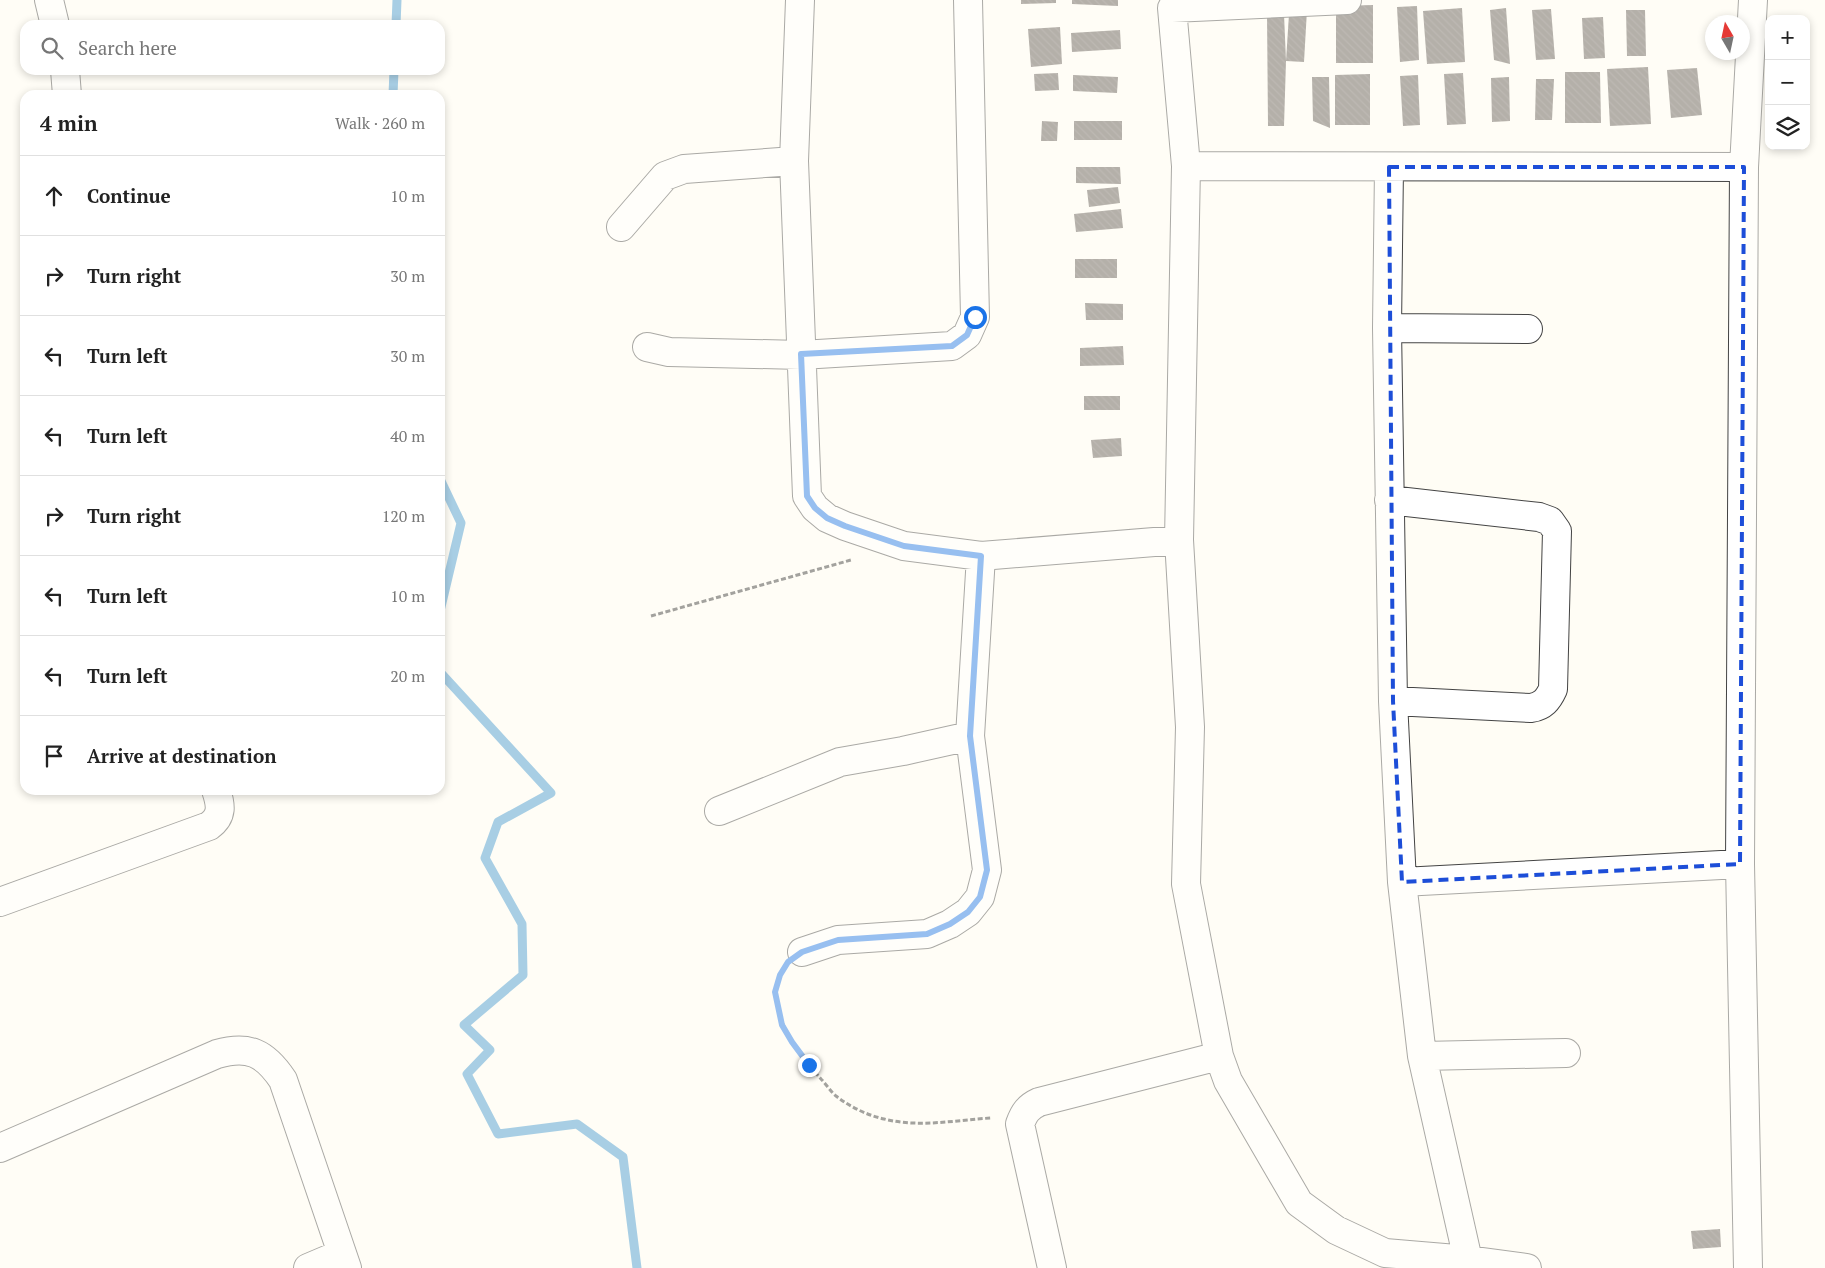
<!DOCTYPE html>
<html lang="en">
<head>
<meta charset="utf-8">
<style>
	:root { --surface:#fff; --page:#f2f2f2; --text:#222; --muted:#767676; --line:#e0e0e0 }
	body { margin:0; font-family:"PT Serif",serif; background:var(--page); color:var(--text) }
	.controls { position:absolute; right:15px; top:15px; display:grid; overflow:hidden; border-radius:10px; box-shadow:0 2px 8px #0003 }
	.controls button { width:45px; height:45px; display:grid; place-items:center; padding:0; border:0; border-bottom:1px solid var(--line); background:var(--surface); color:var(--text); font:25px sans-serif }
	.compass { position:absolute; left:1705px; top:15px; width:45px; height:45px; border-radius:50%; background:var(--surface); box-shadow:0 2px 8px #0003; rotate:351deg }
	.stop { position:absolute; width:15px; height:15px; margin:-11px; border:4px solid #1a73e8; border-radius:50%; background:#fff }
	.stop.end { background:#1a73e8; border-color:#fff; box-shadow:0 1px 5px #0008 }
	.list { margin:0; padding:0; list-style:none }
	h2 { display:flex; justify-content:space-between; align-items:center; height:65px; margin:0; padding:0 20px; font-size:21px }
	h2 small { font-size:16px; font-weight:400; color:var(--muted) }
	.list li { display:grid; grid-template-columns:32px 1fr auto; gap:15px; align-items:center; box-sizing:border-box; height:80px; padding:0 20px; border-top:1px solid var(--line) }
	.list b { display:block; font-size:19px; white-space:nowrap }
	.list em { font-size:16px; font-style:normal; color:var(--muted) }
	.icon { flex:none; width:28px; height:28px; fill:none; stroke:currentColor; stroke-width:2; stroke-linecap:round; stroke-linejoin:round }
	.map { position:relative; flex:none; width:1825px; height:1268px; overflow:hidden }
	.search { position:absolute; background:var(--surface); box-shadow:0 2px 8px #0003; left:20px; top:20px; width:425px; height:55px; display:flex; align-items:center; gap:12px; box-sizing:border-box; padding:0 18px; border-radius:15px; color:var(--muted); font-size:19px }
	.panel { position:absolute; background:var(--surface); box-shadow:0 2px 8px #0003; left:20px; top:90px; width:425px; height:705px; border-radius:15px }
	.map>svg:first-child { display:block }
	.lines { fill:none; stroke-linecap:round; stroke-linejoin:round }
	.stream { stroke:#3f96cf; stroke-width:9 }
	.building { fill:url(#building-back-hatch) }
	.street-casing { stroke:#444; stroke-width:30 }
	.path { stroke:#333; stroke-width:3; stroke-dasharray:5 2.5; stroke-linecap:butt }
	.street { stroke:#fff; stroke-width:28 }
	.route { stroke:#1a73e8; stroke-width:6 }
	.marked { fill:none; stroke:#1d4ed8; stroke-width:4; stroke-dasharray:10 6; stroke-linejoin:round }
</style>
</head>
<body>
<div class="map">
<svg width="1825" height="1268" viewBox="0 0 1825 1268">
	<defs>
		<pattern id="building-back-hatch" width="6" height="6" patternUnits="userSpaceOnUse" patternTransform="scale(1.25)"><rect width="6" height="6" fill="#5a524d"/><path d="M-1 5l2 2M0 0l6 6M5-1l2 2" fill="none" stroke="#6d6662"/></pattern>
	</defs>
	<rect width="100%" height="100%" fill="#fffdf5"/>
	<g class="lines">
		<path class="stream" d="M 396,25 L 397,0
			M 393,95 L 394,70
			M 440,479 L 461,523 L 440,611
			M 440,672 L 551,793 L 498,822 L 485,858 L 522,924 L 523,975 L 464,1025 L 490,1050 L 467,1074 L 498,1134 L 577,1124 L 623,1157 L 637,1268"/>
	</g>
	<path class="building" d="M 1021,0 L 1056,0 L 1056,3 L 1021,4 Z
		M 1072,0 L 1118,0 L 1118,6 L 1072,4 Z
		M 1373,5 L 1373,63 L 1336,63 L 1336,6 Z
		M 1417,6 L 1419,60 L 1400,62 L 1397,7 Z
		M 1462,8 L 1465,62 L 1427,64 L 1423,11 Z
		M 1506,8 L 1510,64 L 1494,60 L 1490,10 Z
		M 1551,9 L 1555,59 L 1536,60 L 1532,10 Z
		M 1307,10 L 1304,62 L 1286,61 L 1284,126 L 1268,126 L 1267,14 L 1284,14 L 1286,61 L 1289,14 Z
		M 1626,10 L 1645,10 L 1646,56 L 1627,56 Z
		M 1603,17 L 1605,58 L 1584,59 L 1582,18 Z
		M 1060,27 L 1062,64 L 1031,67 L 1028,29 Z
		M 1120,30 L 1121,49 L 1072,52 L 1071,33 Z
		M 1648,67 L 1651,124 L 1610,126 L 1607,69 Z
		M 1697,68 L 1702,115 L 1671,118 L 1667,70 Z
		M 1565,72 L 1600,72 L 1601,123 L 1565,123 Z
		M 1058,73 L 1059,90 L 1035,91 L 1034,74 Z
		M 1463,73 L 1466,124 L 1447,125 L 1444,74 Z
		M 1370,74 L 1370,125 L 1335,125 L 1335,75 Z
		M 1073,75 L 1118,77 L 1117,93 L 1073,91 Z
		M 1418,75 L 1420,125 L 1403,126 L 1400,76 Z
		M 1312,77 L 1329,77 L 1330,128 L 1313,121 Z
		M 1509,77 L 1510,121 L 1492,122 L 1491,78 Z
		M 1536,79 L 1554,79 L 1552,120 L 1535,120 Z
		M 1042,121 L 1058,122 L 1057,141 L 1041,141 Z
		M 1074,121 L 1122,121 L 1122,140 L 1074,140 Z
		M 1076,167 L 1120,167 L 1121,184 L 1076,183 Z
		M 1118,187 L 1120,203 L 1089,207 L 1087,190 Z
		M 1121,209 L 1123,228 L 1076,232 L 1074,214 Z
		M 1075,259 L 1117,259 L 1117,278 L 1075,278 Z
		M 1085,303 L 1123,304 L 1123,320 L 1086,320 Z
		M 1123,346 L 1124,365 L 1080,366 L 1080,348 Z
		M 1084,396 L 1120,396 L 1120,410 L 1084,410 Z
		M 1121,438 L 1122,456 L 1093,458 L 1091,440 Z
		M 1720,1229 L 1721,1247 L 1693,1249 L 1691,1231 Z"/>
	<g class="lines">
		<defs>
			<path id="street" d="M 49,0 L 55,25
				M 800,0 L 794,161 L 807,496 L 815,508 L 827,518 L 845,526 L 904,546 L 981,556 L 1179,540
				M 1347,0 L 1172,8 L 1186,166 L 1179,540 L 1190,727 L 1186,884 L 1219,1056 L 1228,1081 L 1299,1203 L 1336,1230 L 1385,1253 L 1468,1260 L 1527,1268
				M 65,70 L 67,95
				M 1186,166 L 1744,167 L 1753,0
				M 1389,167 L 1387,328 L 1393,701 L 1402,882 L 1422,1056 L 1468,1260
				M 1744,167 L 1740,864 L 1748,1268
				M 621,227 L 665,176 L 684,169 L 794,161
				M 1387,328 L 1528,329
				M 647,347 L 669,352 L 801,355 L 952,346 L 967,335 L 975,317 L 968,0
				M 1389,500 L 1539,517 L 1550,521 L 1557,531 L 1553,689 C 1548,700 1543,706 1531,708 L 1393,701
				M 719,811 L 840,762 L 903,751 L 970,736
				M 1402,882 L 1740,864
				M 0,902 L 209,826 C 223,816 221,805 216,790
				M 802,952 L 838,940 L 927,934 L 950,924 L 968,912 L 980,897 L 987,870 L 970,736 L 981,556
				M 1422,1056 L 1566,1053
				M 0,1148 L 217,1054 C 249,1045 265,1053 283,1080 L 347,1268
				M 308,1268 L 341,1254
				M 1052,1268 L 1020,1124 C 1024,1113 1028,1107 1039,1102 L 1219,1056"/>
		</defs>
		<use href="#street" class="street-casing"/>
		<path class="path" d="M 651,616 L 851,560
			M 782,971 C 762,1008 798,1053 821,1079 C 826,1084 831,1092 836,1096 C 850,1107 867,1115 884,1119 C 920,1128 955,1120 991,1118"/>
		<use href="#street" class="street"/>
	</g>
	<g class="lines">
		<path class="route" d="M 809,1065 L 792,1042 L 782,1025 L 775,992 L 780,975 L 788,962 L 802,952 L 838,940 L 927,934 L 950,924 L 968,912 L 980,897 L 987,870 L 970,736 L 981,556 L 904,546 L 845,526 L 827,518 L 815,508 L 807,496 L 801,354 L 952,346 L 967,335 L 975,317"/>
	</g>
	<path d="M0 0H1825V1268H0ZM 1389,167 L 1744,167 L 1740,864 L 1402,882 L 1393,701 Z" fill="#fffdf5" fill-opacity=".55" fill-rule="evenodd"/>
	<path class="marked" d="M 1389,167 L 1744,167 L 1740,864 L 1402,882 L 1393,701 Z"/>
</svg>
<div class="controls">
<button>+</button>
<button>−</button>
<button><svg class="icon" aria-label="layers" viewBox="0 0 24 24"><path d="M12 4l9 5-9 5-9-5zM3 14l9 5 9-5"/></svg></button>
</div>
<svg class="compass" viewBox="-18 -18 36 36"><path d="M0-13l5 13h-10z" fill="#e53935"/><path d="M0 13l5-13h-10z" fill="#767676"/></svg>
<div class="stop" style="left:975px;top:317px"></div>
<div class="stop end" style="left:809px;top:1065px"></div>
<div class="search"><svg class="icon" aria-label="search" viewBox="0 0 24 24"><circle cx="10" cy="10" r="6"/><path d="M15 15l6 6"/></svg>Search here</div>
<section class="panel">
<h2>4 min<small>Walk · 260 m</small></h2>
<ul class="list">
<li><svg class="icon" aria-label="ahead" viewBox="0 0 24 24"><path d="M12 20V5M6 11l6-6 6 6"/></svg><div><b>Continue</b></div><em>10 m</em></li>
<li><svg class="icon" aria-label="right" viewBox="0 0 24 24"><path d="M7 20v-9h11M14 6l5 5-5 5"/></svg><div><b>Turn right</b></div><em>30 m</em></li>
<li><svg class="icon" aria-label="left" viewBox="0 0 24 24"><path d="M17 20v-9H6M10 6l-5 5 5 5"/></svg><div><b>Turn left</b></div><em>30 m</em></li>
<li><svg class="icon" aria-label="left" viewBox="0 0 24 24"><path d="M17 20v-9H6M10 6l-5 5 5 5"/></svg><div><b>Turn left</b></div><em>40 m</em></li>
<li><svg class="icon" aria-label="right" viewBox="0 0 24 24"><path d="M7 20v-9h11M14 6l5 5-5 5"/></svg><div><b>Turn right</b></div><em>120 m</em></li>
<li><svg class="icon" aria-label="left" viewBox="0 0 24 24"><path d="M17 20v-9H6M10 6l-5 5 5 5"/></svg><div><b>Turn left</b></div><em>10 m</em></li>
<li><svg class="icon" aria-label="left" viewBox="0 0 24 24"><path d="M17 20v-9H6M10 6l-5 5 5 5"/></svg><div><b>Turn left</b></div><em>20 m</em></li>
<li><svg class="icon" aria-label="arrive" viewBox="0 0 24 24"><path d="M6 21V4h12l-3 4 3 4H6"/></svg><div><b>Arrive at destination</b></div></li>
</ul>
</section>
</div>
</body>
</html>
